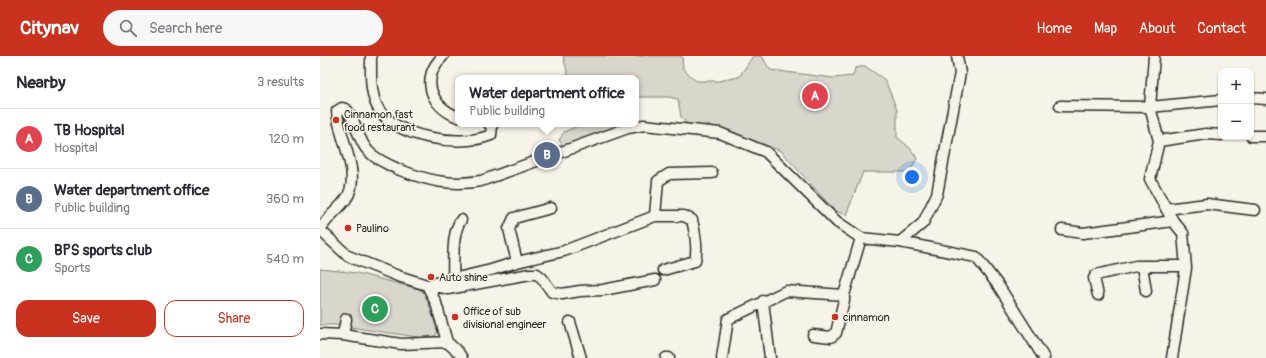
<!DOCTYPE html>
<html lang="en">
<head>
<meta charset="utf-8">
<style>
	:root { --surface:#fff; --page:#f7f7f7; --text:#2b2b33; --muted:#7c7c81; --line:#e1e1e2; --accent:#c8321e }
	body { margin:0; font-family:Pangolin,sans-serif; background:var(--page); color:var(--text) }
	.controls { position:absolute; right:12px; top:12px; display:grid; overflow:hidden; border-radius:8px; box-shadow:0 1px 3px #0004 }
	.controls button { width:36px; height:36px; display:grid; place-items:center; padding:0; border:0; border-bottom:1px solid var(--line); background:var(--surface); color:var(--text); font:20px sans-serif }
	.you { position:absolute; left:592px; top:121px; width:14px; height:14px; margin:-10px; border:3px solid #fff; border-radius:50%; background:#1a73e8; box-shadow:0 0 0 6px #1a73e833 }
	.badge { display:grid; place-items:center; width:26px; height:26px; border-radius:50%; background:var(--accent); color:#fff; font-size:13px; font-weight:700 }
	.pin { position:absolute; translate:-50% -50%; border:2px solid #fff; box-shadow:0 1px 4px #0006 }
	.popup { position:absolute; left:135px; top:19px; width:184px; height:52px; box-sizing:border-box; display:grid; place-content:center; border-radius:8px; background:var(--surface); filter:drop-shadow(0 1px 3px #0005); font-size:13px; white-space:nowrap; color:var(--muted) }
	.popup b { font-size:15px; color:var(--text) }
	.popup::after { content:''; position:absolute; left:50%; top:100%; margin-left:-8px; border:8px solid transparent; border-top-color:var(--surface) }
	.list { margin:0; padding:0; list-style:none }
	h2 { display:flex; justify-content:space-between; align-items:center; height:52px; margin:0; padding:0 16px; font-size:17px }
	h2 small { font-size:13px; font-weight:400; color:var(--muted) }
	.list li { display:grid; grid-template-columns:26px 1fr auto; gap:12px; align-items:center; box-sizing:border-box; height:60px; padding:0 16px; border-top:1px solid var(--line) }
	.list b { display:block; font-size:15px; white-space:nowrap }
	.list p { margin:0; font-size:13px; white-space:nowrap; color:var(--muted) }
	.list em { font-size:13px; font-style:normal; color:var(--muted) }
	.actions { display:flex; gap:8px; padding:12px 16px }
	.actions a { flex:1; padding:9px 0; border:1px solid var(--accent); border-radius:12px; text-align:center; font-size:14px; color:var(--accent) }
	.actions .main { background:var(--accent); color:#fff }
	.icon { flex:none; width:22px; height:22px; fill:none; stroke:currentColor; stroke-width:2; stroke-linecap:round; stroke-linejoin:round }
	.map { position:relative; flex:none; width:946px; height:302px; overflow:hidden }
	header { display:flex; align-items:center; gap:24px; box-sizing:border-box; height:56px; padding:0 20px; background:var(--accent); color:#fff }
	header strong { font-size:19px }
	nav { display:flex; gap:22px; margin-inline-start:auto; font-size:14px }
	.search { width:280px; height:36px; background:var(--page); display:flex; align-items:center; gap:10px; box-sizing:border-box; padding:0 14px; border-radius:22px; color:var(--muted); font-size:15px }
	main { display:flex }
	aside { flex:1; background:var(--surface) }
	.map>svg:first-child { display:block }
	.green { fill:#dad6cc; stroke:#82807c }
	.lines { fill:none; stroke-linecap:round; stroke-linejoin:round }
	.minor-casing { stroke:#2b2b2b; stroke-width:13 }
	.minor { stroke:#f7f3e8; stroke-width:10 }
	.poi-dot { fill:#c8321e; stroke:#f7f3e8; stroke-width:1.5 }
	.labels { text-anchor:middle; stroke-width:3; stroke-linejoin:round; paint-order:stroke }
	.poi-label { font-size:11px; fill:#2b2b2b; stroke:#f7f3e8; text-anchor:start }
</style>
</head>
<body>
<header>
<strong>Citynav</strong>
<div class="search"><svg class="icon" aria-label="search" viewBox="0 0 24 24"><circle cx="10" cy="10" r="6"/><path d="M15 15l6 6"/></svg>Search here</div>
<nav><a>Home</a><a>Map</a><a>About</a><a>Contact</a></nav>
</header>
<main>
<aside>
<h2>Nearby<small>3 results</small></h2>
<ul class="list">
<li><span class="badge" style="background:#e0444e">A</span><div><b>TB Hospital</b><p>Hospital</p></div><em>120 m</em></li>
<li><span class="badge" style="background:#5c6f8a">B</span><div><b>Water department office</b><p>Public building</p></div><em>360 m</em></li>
<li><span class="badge" style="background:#2e9e5b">C</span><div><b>BPS sports club</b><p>Sports</p></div><em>540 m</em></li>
</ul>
<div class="actions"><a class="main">Save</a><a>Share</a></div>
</aside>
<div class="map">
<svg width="946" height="302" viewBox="0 0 946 302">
	<rect width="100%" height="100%" fill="#f7f3e8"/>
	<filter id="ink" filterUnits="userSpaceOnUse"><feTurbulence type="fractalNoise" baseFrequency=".025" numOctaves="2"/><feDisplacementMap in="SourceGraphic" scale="8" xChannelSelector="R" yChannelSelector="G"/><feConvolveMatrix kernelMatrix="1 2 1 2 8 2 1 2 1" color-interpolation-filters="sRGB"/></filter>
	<g filter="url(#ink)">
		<path class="green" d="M 243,0 L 362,0 L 363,13 L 376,25 L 399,25 L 419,21 L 433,0 L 442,0 L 450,14 L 513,22 L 533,20 L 535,12 L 545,10 L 565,24 L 577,54 L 577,81 L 590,92 L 597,102 L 590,116 L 543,116 L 526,159 L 514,154 L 461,95 L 403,73 L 367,68 L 361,61 L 358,43 L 349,41 L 316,41 L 316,22 L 249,22 Z
			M 262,68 L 299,68 L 299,70 L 244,91 L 239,84 L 244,76 Z
			M 0,213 L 37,217 L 99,233 L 105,237 L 118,276 L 115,280 L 104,282 L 16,269 L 0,269 Z"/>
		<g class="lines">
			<defs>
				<path id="minor" d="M 51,0 C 51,16 50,33 56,48 C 70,82 141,92 171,79 L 172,70 L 169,68
					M 123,0 C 100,22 110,50 138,61
					M 931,42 L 946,43
					M 740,50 L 830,51 L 834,0
					M 931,80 L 946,80
					M 839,85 L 886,78 L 901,79
					M 846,153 L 887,148 L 935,154
					M 335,160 L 364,160 L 372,164 C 375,176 378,193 375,205 L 343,214
					M 0,174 C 7,161 18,154 26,143 C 43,119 18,81 17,55 L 22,52 L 26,53 C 37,65 37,84 49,96 C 57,104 69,109 80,114 C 109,125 130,130 161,125 L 308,72 L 324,69 L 400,77 L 446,96 L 517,166 L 541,182 L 580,186 L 603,167 L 617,138 L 640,17 L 637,0
					M 0,174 L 28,200 L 78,220 L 107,229 L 116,247 L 127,286 L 138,296 L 142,302
					M 742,174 L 763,177 L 853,165
					M 580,186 L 656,201 L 678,229 L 724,302
					M 197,206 L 189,173 L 194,162 L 231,152
					M 822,210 L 826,235
					M 133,223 C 134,207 131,177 141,164
					M 107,229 L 171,214 L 197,206 L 244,195 L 335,160 L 338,125 L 349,118 L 392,117
					M 111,229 L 128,233 L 210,218 L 217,218 L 222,222 L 232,236 L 242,238 L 260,235 L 283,234 L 335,224
					M 778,239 L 774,222 L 776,219 L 816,210 L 865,210
					M 443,245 L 450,302
					M 250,266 L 261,302
					M 0,278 L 23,279 L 81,288 L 127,286
					M 23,279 L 26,263
					M 493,279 L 511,281 L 516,277 L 524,244 L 524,239
					M 346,302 L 349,302
					M 402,302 L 408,263 L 466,235 L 524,239 L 541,182
					M 852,302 L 866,212 L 863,177 L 853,165 L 830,123 L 839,85 L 830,51 L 901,44"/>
			</defs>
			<use href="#minor" class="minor-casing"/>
			<use href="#minor" class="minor"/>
		</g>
	</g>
	<g class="poi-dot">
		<circle cx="16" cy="64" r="4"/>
		<circle cx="28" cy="172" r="4"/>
		<circle cx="111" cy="221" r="4"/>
		<circle cx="135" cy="261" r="4"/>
		<circle cx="515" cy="261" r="4"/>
	</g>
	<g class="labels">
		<g class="poi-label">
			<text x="24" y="62">Cinnamon fast<tspan x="24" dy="13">food restaurant</tspan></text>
			<text x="36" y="176">Paulino</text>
			<text x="119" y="225">Auto shine</text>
			<text x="143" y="259">Office of sub<tspan x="143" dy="13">divisional engineer</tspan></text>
			<text x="523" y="265">cinnamon</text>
		</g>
	</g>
</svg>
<div class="controls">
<button>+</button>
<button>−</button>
</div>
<div class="you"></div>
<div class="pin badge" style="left:495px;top:40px;background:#e0444e">A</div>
<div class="pin badge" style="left:227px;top:99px;background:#5c6f8a">B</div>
<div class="popup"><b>Water department office</b>Public building</div>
<div class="pin badge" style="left:55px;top:253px;background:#2e9e5b">C</div>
</div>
</main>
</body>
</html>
